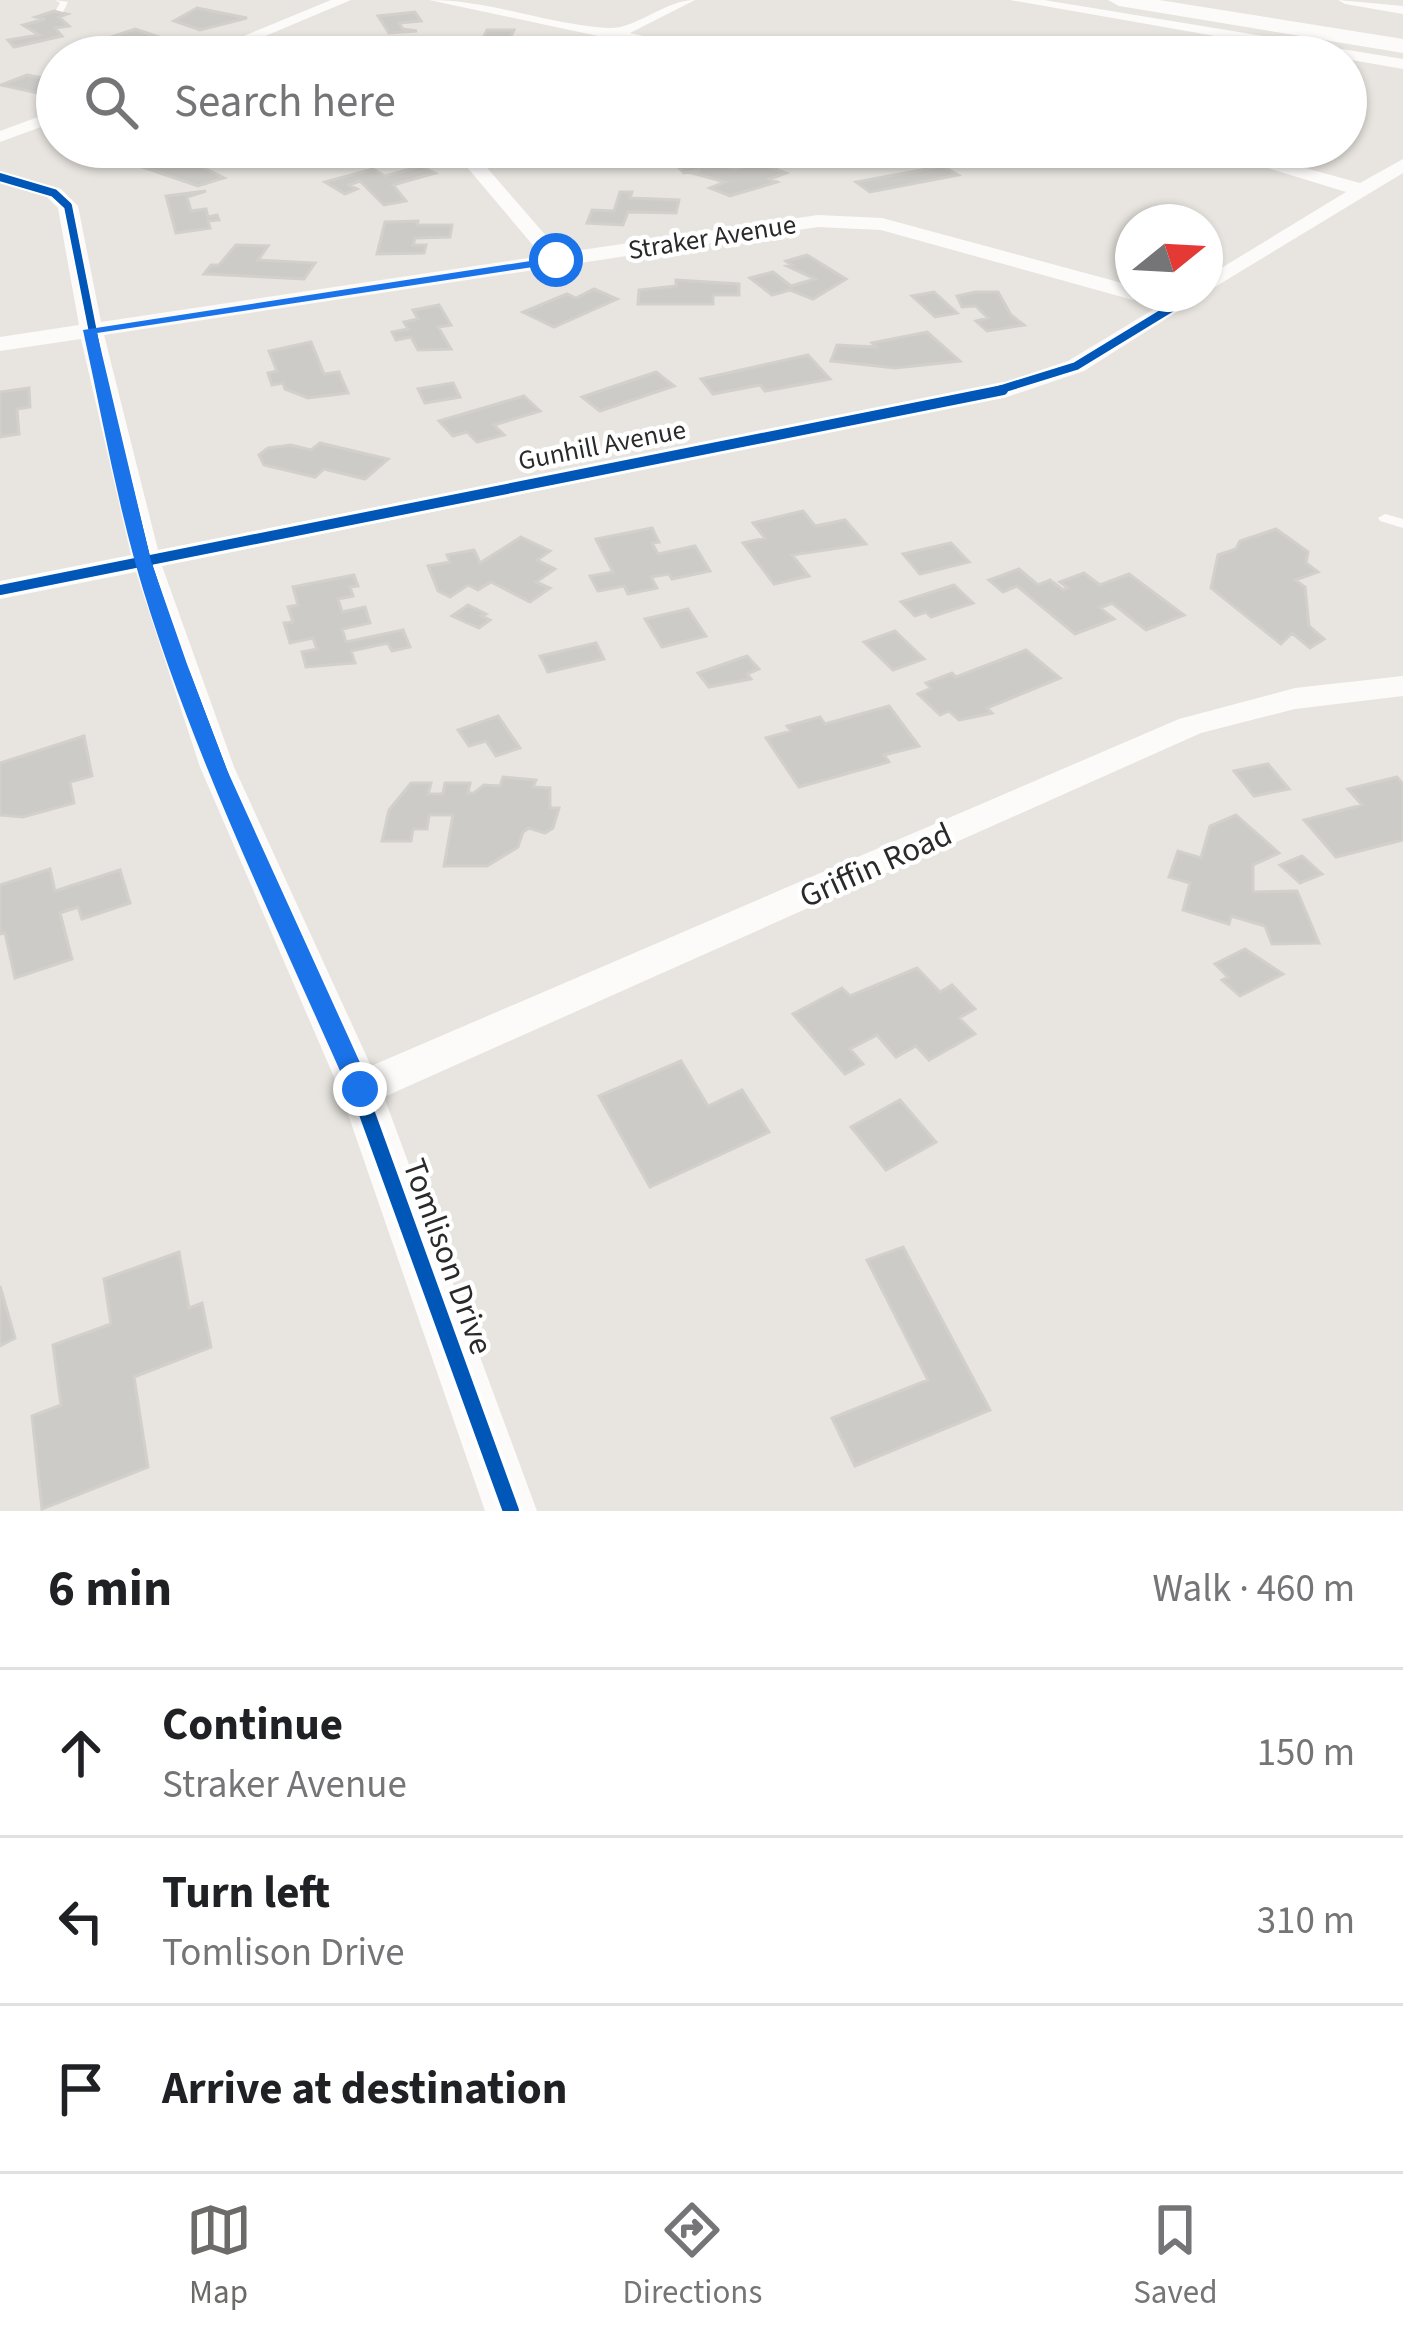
<!DOCTYPE html>
<html lang="en">
<head>
<meta charset="utf-8">
<style>
	:root { --surface:#fff; --page:#f6f6f6; --text:#202124; --muted:#757577; --line:#e0e0e0; --accent:#6c6b6a }
	body { margin:0; font-family:"Source Sans 3",sans-serif; background:var(--page); color:var(--text) }
	.compass { position:absolute; left:1115px; top:204px; width:108px; height:108px; border-radius:50%; background:var(--surface); box-shadow:0 3px 9px #0004; rotate:72deg }
	.stop { position:absolute; width:36px; height:36px; margin:-27px; border:9px solid #1a73e8; border-radius:50%; background:#fff }
	.stop.end { background:#1a73e8; border-color:#fff; box-shadow:0 3px 12px #0008 }
	.list { margin:0; padding:0; list-style:none }
	h2 { display:flex; justify-content:space-between; align-items:center; height:156px; margin:0; padding:0 48px; font-size:51px }
	h2 small { font-size:39px; font-weight:400; color:var(--muted) }
	.list li { display:grid; grid-template-columns:78px 1fr auto; gap:36px; align-items:center; box-sizing:border-box; height:168px; padding:0 48px; border-top:3px solid var(--line) }
	.list b { display:block; font-size:45px; white-space:nowrap }
	.list p { margin:0; font-size:39px; white-space:nowrap; color:var(--muted) }
	.list em { font-size:39px; font-style:normal; color:var(--muted) }
	.icon { flex:none; width:66px; height:66px; fill:none; stroke:currentColor; stroke-width:2; stroke-linecap:round; stroke-linejoin:round }
	.map { position:relative; flex:none; width:1403px; height:1511px; overflow:hidden }
	.search { position:absolute; background:var(--surface); box-shadow:0 3px 9px #0004; left:36px; right:36px; top:36px; height:132px; display:flex; align-items:center; gap:30px; box-sizing:border-box; padding:0 42px; border-radius:66px; color:var(--muted); font-size:45px }
	.sheet { height:660px; background:var(--surface) }
	nav { display:flex; justify-content:space-around; align-items:center; box-sizing:border-box; height:168px; border-top:3px solid var(--line); background:var(--surface); font-size:33px; color:var(--muted) }
	nav a { display:grid; justify-items:center; gap:6px }
	nav .on { color:var(--accent) }
	.map>svg:first-child { display:block }
	.building { fill:#cdcbc7; stroke:#d3d0cc; stroke-width:3 }
	.lines { fill:none; stroke-linecap:round; stroke-linejoin:round }
	.lane { fill:#fcfbfa; fill-rule:evenodd }
	.street { fill:#fcfbfa; fill-rule:evenodd }
	.secondary { fill:#fcfbfa; fill-rule:evenodd }
	.cycleway-far3-casing { stroke:#fff; stroke-width:12 }
	.cycleway-far2-casing { stroke:#fff; stroke-width:16 }
	.cycleway-far1-casing { stroke:#fff; stroke-width:21 }
	.cycleway-casing { stroke:#fff; stroke-width:24 }
	.cycleway-far3 { stroke:#0057b8; stroke-width:8 }
	.cycleway-far2 { stroke:#0057b8; stroke-width:10 }
	.cycleway-far1 { stroke:#0057b8; stroke-width:14 }
	.cycleway { stroke:#0057b8; stroke-width:16 }
	.route { fill:#1a73e8 }
	.labels { text-anchor:middle; stroke-width:9; stroke-linejoin:round; paint-order:stroke }
	.far-street-label { font-size:27px; fill:#2a2a2a; stroke:#fff }
	.street-label { font-size:33px; fill:#2a2a2a; stroke:#fff }
</style>
</head>
<body>
<div class="map">
<svg width="1403" height="1511" viewBox="0 0 1403 1511">
	<rect width="100%" height="100%" fill="#e8e5e0"/>
	<path class="building" d="M 197,8 L 247,18 L 200,30 L 174,21 Z
		M 54,11 L 67,14 L 59,17 L 69,26 L 55,28 L 62,36 L 14,47 L 8,40 L 39,35 L 23,25 L 45,19 L 36,17 Z
		M 415,12 L 421,21 L 399,23 L 403,29 L 417,31 L 389,33 L 378,16 Z
		M 135,29 L 177,43 L 139,57 L 78,48 Z
		M 487,30 L 514,30 L 509,40 L 522,41 L 518,51 L 471,50 L 481,43 Z
		M 57,73 L 57,88 L 42,94 L 1,85 L 27,75 L 43,78 Z
		M 190,153 L 200,158 L 190,161 L 224,178 L 198,186 L 145,168 Z
		M 692,160 L 699,167 L 709,163 L 736,169 L 756,162 L 786,173 L 770,179 L 777,182 L 730,196 L 710,188 L 725,182 L 692,173 L 700,170 L 684,173 L 674,163 Z
		M 421,166 L 435,173 L 393,185 L 406,201 L 384,205 L 360,181 L 349,185 L 357,189 L 345,194 L 325,182 L 373,169 L 385,176 Z
		M 943,166 L 958,175 L 870,192 L 856,182 Z
		M 206,191 L 187,197 L 191,211 L 206,209 L 208,217 L 217,215 L 219,220 L 208,221 L 210,228 L 176,233 L 166,196 Z
		M 620,192 L 632,192 L 630,198 L 679,200 L 676,213 L 628,212 L 623,225 L 587,223 L 592,210 L 614,211 Z
		M 418,221 L 417,225 L 452,225 L 450,237 L 415,238 L 413,245 L 426,245 L 424,253 L 377,254 L 385,222 Z
		M 236,245 L 268,246 L 258,260 L 315,263 L 304,279 L 204,274 L 211,265 L 219,265 Z
		M 807,255 L 846,279 L 813,299 L 790,290 L 772,295 L 750,278 L 773,272 L 791,286 L 815,279 L 787,266 L 792,265 L 786,261 Z
		M 676,280 L 739,284 L 739,295 L 713,295 L 713,304 L 638,304 L 639,290 L 676,286 Z
		M 594,289 L 617,299 L 554,327 L 523,312 L 567,294 L 576,298 Z
		M 934,292 L 957,313 L 935,317 L 912,296 Z
		M 975,292 L 998,292 L 1011,315 L 1024,325 L 987,331 L 976,321 L 988,318 L 976,306 L 962,307 L 957,296 Z
		M 439,305 L 451,325 L 438,327 L 451,349 L 418,350 L 411,337 L 396,340 L 392,332 L 408,329 L 404,322 L 418,319 L 413,310 Z
		M 927,332 L 960,361 L 895,368 L 831,361 L 837,345 L 876,347 L 872,343 Z
		M 311,342 L 324,374 L 339,372 L 348,393 L 308,398 L 285,389 L 283,383 L 272,385 L 268,373 L 277,371 L 269,351 Z
		M 808,355 L 830,379 L 765,391 L 760,385 L 713,394 L 701,379 Z
		M 656,372 L 674,386 L 600,411 L 582,397 Z
		M 453,383 L 460,397 L 425,403 L 418,389 Z
		M 29,388 L 30,407 L 17,409 L 19,434 L 0,437 L 0,392 Z
		M 524,396 L 540,411 L 494,425 L 504,435 L 477,442 L 467,432 L 453,436 L 439,421 Z
		M 320,443 L 388,459 L 365,479 L 324,469 L 315,477 L 264,465 L 259,455 L 268,448 L 291,445 L 311,450 Z
		M 803,511 L 815,526 L 845,520 L 866,544 L 792,555 L 809,576 L 774,584 L 743,543 L 765,538 L 753,523 Z
		M 652,528 L 659,542 L 652,543 L 658,554 L 695,546 L 710,571 L 672,579 L 669,574 L 651,577 L 657,588 L 628,594 L 624,586 L 598,591 L 590,576 L 613,572 L 596,539 Z
		M 1276,529 L 1308,552 L 1306,563 L 1318,572 L 1295,580 L 1305,587 L 1309,626 L 1324,639 L 1310,648 L 1292,633 L 1281,644 L 1211,588 L 1218,555 L 1236,549 L 1240,541 Z
		M 521,537 L 550,551 L 537,560 L 555,569 L 536,582 L 550,588 L 530,602 L 491,582 L 478,590 L 468,585 L 450,597 L 438,591 L 428,566 L 450,562 L 447,555 L 474,550 L 480,563 Z
		M 951,543 L 969,562 L 920,574 L 903,554 Z
		M 1019,569 L 1038,585 L 1050,580 L 1063,590 L 1068,588 L 1060,582 L 1084,573 L 1100,585 L 1129,574 L 1184,615 L 1146,630 L 1112,603 L 1100,608 L 1114,619 L 1075,634 L 1017,586 L 1003,592 L 989,580 Z
		M 354,575 L 358,586 L 350,587 L 353,596 L 338,599 L 342,612 L 365,607 L 370,623 L 342,629 L 346,642 L 403,630 L 410,647 L 392,651 L 388,643 L 351,651 L 355,663 L 306,667 L 302,652 L 317,649 L 313,638 L 290,643 L 284,623 L 293,622 L 288,607 L 298,605 L 293,587 Z
		M 954,585 L 973,603 L 931,617 L 926,612 L 915,616 L 901,602 Z
		M 468,605 L 486,614 L 482,616 L 490,620 L 479,628 L 452,616 Z
		M 688,609 L 706,636 L 662,647 L 645,619 Z
		M 895,631 L 924,659 L 893,670 L 864,642 Z
		M 596,643 L 604,659 L 548,672 L 540,656 Z
		M 1026,650 L 1060,678 L 987,708 L 992,713 L 959,720 L 949,711 L 940,715 L 918,694 L 931,688 L 926,683 L 952,673 L 956,677 Z
		M 747,656 L 759,669 L 747,674 L 751,679 L 709,687 L 698,673 Z
		M 889,706 L 919,746 L 884,755 L 889,762 L 799,787 L 766,738 L 791,731 L 787,726 L 820,717 L 825,724 Z
		M 498,716 L 520,748 L 496,756 L 486,741 L 469,746 L 458,730 Z
		M 84,736 L 92,776 L 70,782 L 74,803 L 23,817 L 0,815 L 0,763 Z
		M 1268,764 L 1289,789 L 1254,796 L 1234,771 Z
		M 503,777 L 536,780 L 533,787 L 550,788 L 550,808 L 559,808 L 553,828 L 545,833 L 529,828 L 523,832 L 518,847 L 487,866 L 444,866 L 453,815 L 429,815 L 427,829 L 413,829 L 411,841 L 382,841 L 389,810 L 411,783 L 431,783 L 428,794 L 443,794 L 445,783 L 470,783 L 468,793 L 474,793 L 484,785 L 500,786 Z
		M 1397,777 L 1403,784 L 1403,840 L 1336,857 L 1304,820 L 1362,805 L 1348,789 Z
		M 1236,815 L 1279,853 L 1253,865 L 1253,892 L 1297,891 L 1319,943 L 1272,944 L 1265,926 L 1231,916 L 1229,924 L 1183,910 L 1190,883 L 1169,877 L 1178,851 L 1201,858 L 1210,826 Z
		M 1302,856 L 1322,874 L 1300,883 L 1280,865 Z
		M 50,869 L 55,891 L 120,870 L 130,903 L 82,919 L 78,907 L 60,913 L 72,959 L 15,978 L 5,933 L 0,934 L 0,885 Z
		M 1245,949 L 1283,974 L 1240,996 L 1222,980 L 1228,977 L 1215,964 Z
		M 917,968 L 940,992 L 952,985 L 975,1009 L 959,1018 L 975,1034 L 929,1060 L 916,1046 L 896,1057 L 877,1035 L 850,1049 L 863,1064 L 845,1074 L 793,1014 L 842,988 L 850,996 Z
		M 681,1061 L 708,1106 L 742,1090 L 769,1132 L 650,1187 L 599,1096 Z
		M 900,1100 L 936,1142 L 886,1170 L 851,1127 Z
		M 903,1247 L 990,1410 L 855,1466 L 832,1418 L 928,1380 L 867,1260 Z
		M 179,1252 L 189,1308 L 202,1303 L 211,1347 L 134,1377 L 148,1467 L 42,1509 L 32,1416 L 61,1405 L 53,1345 L 111,1324 L 104,1279 Z
		M 0,1286 L 15,1338 L 0,1346 Z"/>
	<g class="lines">
		<path class="lane" d="M 55,0 L 68,2 L 63,12 L 56,10 L 60,3 Z
			M 1385,514 L 1403,519 L 1403,528 L 1380,521 L 1378,518 Z"/>
		<path class="street" d="M 331,0 L 351,0 L 215,57 L 193,57 Z
			M 429,0 C 490,0 547,24 607,28 C 636,30 664,0 695,0 L 630,33 L 738,57 C 698,57 662,44 622,41 C 602,39 581,57 558,57 L 598,36 Z
			M 1010,0 L 1044,0 L 1403,59 L 1403,69 Z
			M 1338,0 L 1403,6 L 1403,14 L 1345,4 Z
			M 57,110 L 57,121 L 0,142 L 0,131 Z
			M 450,147 L 469,147 L 561,253 L 818,215 L 882,218 L 1133,286 L 1133,294 L 1143,294 L 1133,300 L 881,230 L 818,227 L 104,335 L 158,550 L 996,385 L 1068,361 L 1179,294 L 1205,294 L 1084,371 L 1010,396 L 162,566 L 234,767 L 371,1066 L 1179,719 L 1295,688 L 1403,676 L 1403,696 L 1295,709 L 1201,733 L 384,1097 L 537,1511 L 485,1511 L 340,1091 L 200,767 L 136,572 L 0,599 L 0,581 L 131,555 L 81,339 L 0,351 L 0,337 L 79,325 L 58,208 L 47,197 L 0,183 L 0,171 L 61,189 L 78,206 L 101,322 L 542,256 Z
			M 1199,147 L 1228,147 L 1360,183 L 1403,159 L 1403,173 L 1205,293 L 1205,278 L 1346,192 Z"/>
		<path class="secondary" d="M 1108,0 L 1159,0 L 1403,39 L 1403,53 L 1119,6 Z"/>
		<defs>
			<path id="cycleway-far3" d="M 0,177 L 54,193 L 68,206 L 105,393
				M 989,393 L 1076,366 L 1194,294"/>
			<path id="cycleway-far2" d="M 104,390 L 146,561 L 184,677
				M 0,590 L 1003,390"/>
			<path id="cycleway-far1" d="M 183,674 L 234,808 L 341,1042"/>
			<path id="cycleway" d="M 340,1039 L 511,1511"/>
		</defs>
		<use href="#cycleway-far3" class="cycleway-far3-casing"/>
		<use href="#cycleway-far2" class="cycleway-far2-casing"/>
		<use href="#cycleway-far1" class="cycleway-far1-casing"/>
		<use href="#cycleway" class="cycleway-casing"/>
		<use href="#cycleway-far3" class="cycleway-far3"/>
		<use href="#cycleway-far2" class="cycleway-far2"/>
		<use href="#cycleway-far1" class="cycleway-far1"/>
		<use href="#cycleway" class="cycleway"/>
	</g>
	<path class="route" d="M 556,257 L 560,263 L 97,333 L 151,561 L 187,664 L 227,770 L 372,1089 L 360,1099 L 348,1089 C 272,916 187,744 135,562 C 114,486 100,407 83,330 Z"/>
	<g class="labels">
		<g class="far-street-label">
			<text transform="translate(712 237) rotate(-9)" y="9">Straker Avenue</text>
			<text transform="translate(602 445) rotate(-11)" y="9">Gunhill Avenue</text>
		</g>
		<g class="street-label">
			<text transform="translate(875 864) rotate(-24)" y="12">Griffin Road</text>
			<text transform="translate(449 1256) rotate(70)" y="12">Tomlison Drive</text>
		</g>
	</g>
</svg>
<svg class="compass" viewBox="-18 -18 36 36"><path d="M0-13l5 13h-10z" fill="#e53935"/><path d="M0 13l5-13h-10z" fill="#757577"/></svg>
<div class="stop" style="left:556px;top:260px"></div>
<div class="stop end" style="left:360px;top:1089px"></div>
<div class="search"><svg class="icon" aria-label="search" viewBox="0 0 24 24"><circle cx="10" cy="10" r="6"/><path d="M15 15l6 6"/></svg>Search here</div>
</div>
<section class="sheet">
<h2>6 min<small>Walk · 460 m</small></h2>
<ul class="list">
<li><svg class="icon" aria-label="ahead" viewBox="0 0 24 24"><path d="M12 20V5M6 11l6-6 6 6"/></svg><div><b>Continue</b><p>Straker Avenue</p></div><em>150 m</em></li>
<li><svg class="icon" aria-label="left" viewBox="0 0 24 24"><path d="M17 20v-9H6M10 6l-5 5 5 5"/></svg><div><b>Turn left</b><p>Tomlison Drive</p></div><em>310 m</em></li>
<li><svg class="icon" aria-label="arrive" viewBox="0 0 24 24"><path d="M6 21V4h12l-3 4 3 4H6"/></svg><div><b>Arrive at destination</b></div></li>
</ul>
</section>
<nav>
<a class="on"><svg class="icon" aria-label="map" viewBox="0 0 24 24"><path d="M3 6l6-2 6 2 6-2v14l-6 2-6-2-6 2zM9 4v14M15 6v14"/></svg>Map</a>
<a><svg class="icon" aria-label="directions" viewBox="0 0 24 24"><path d="M12 3l9 9-9 9-9-9zM9 14v-3h6M13 9l2 2-2 2"/></svg>Directions</a>
<a><svg class="icon" aria-label="saved" viewBox="0 0 24 24"><path d="M7 4h10v16l-5-4-5 4z"/></svg>Saved</a>
</nav>
</body>
</html>
